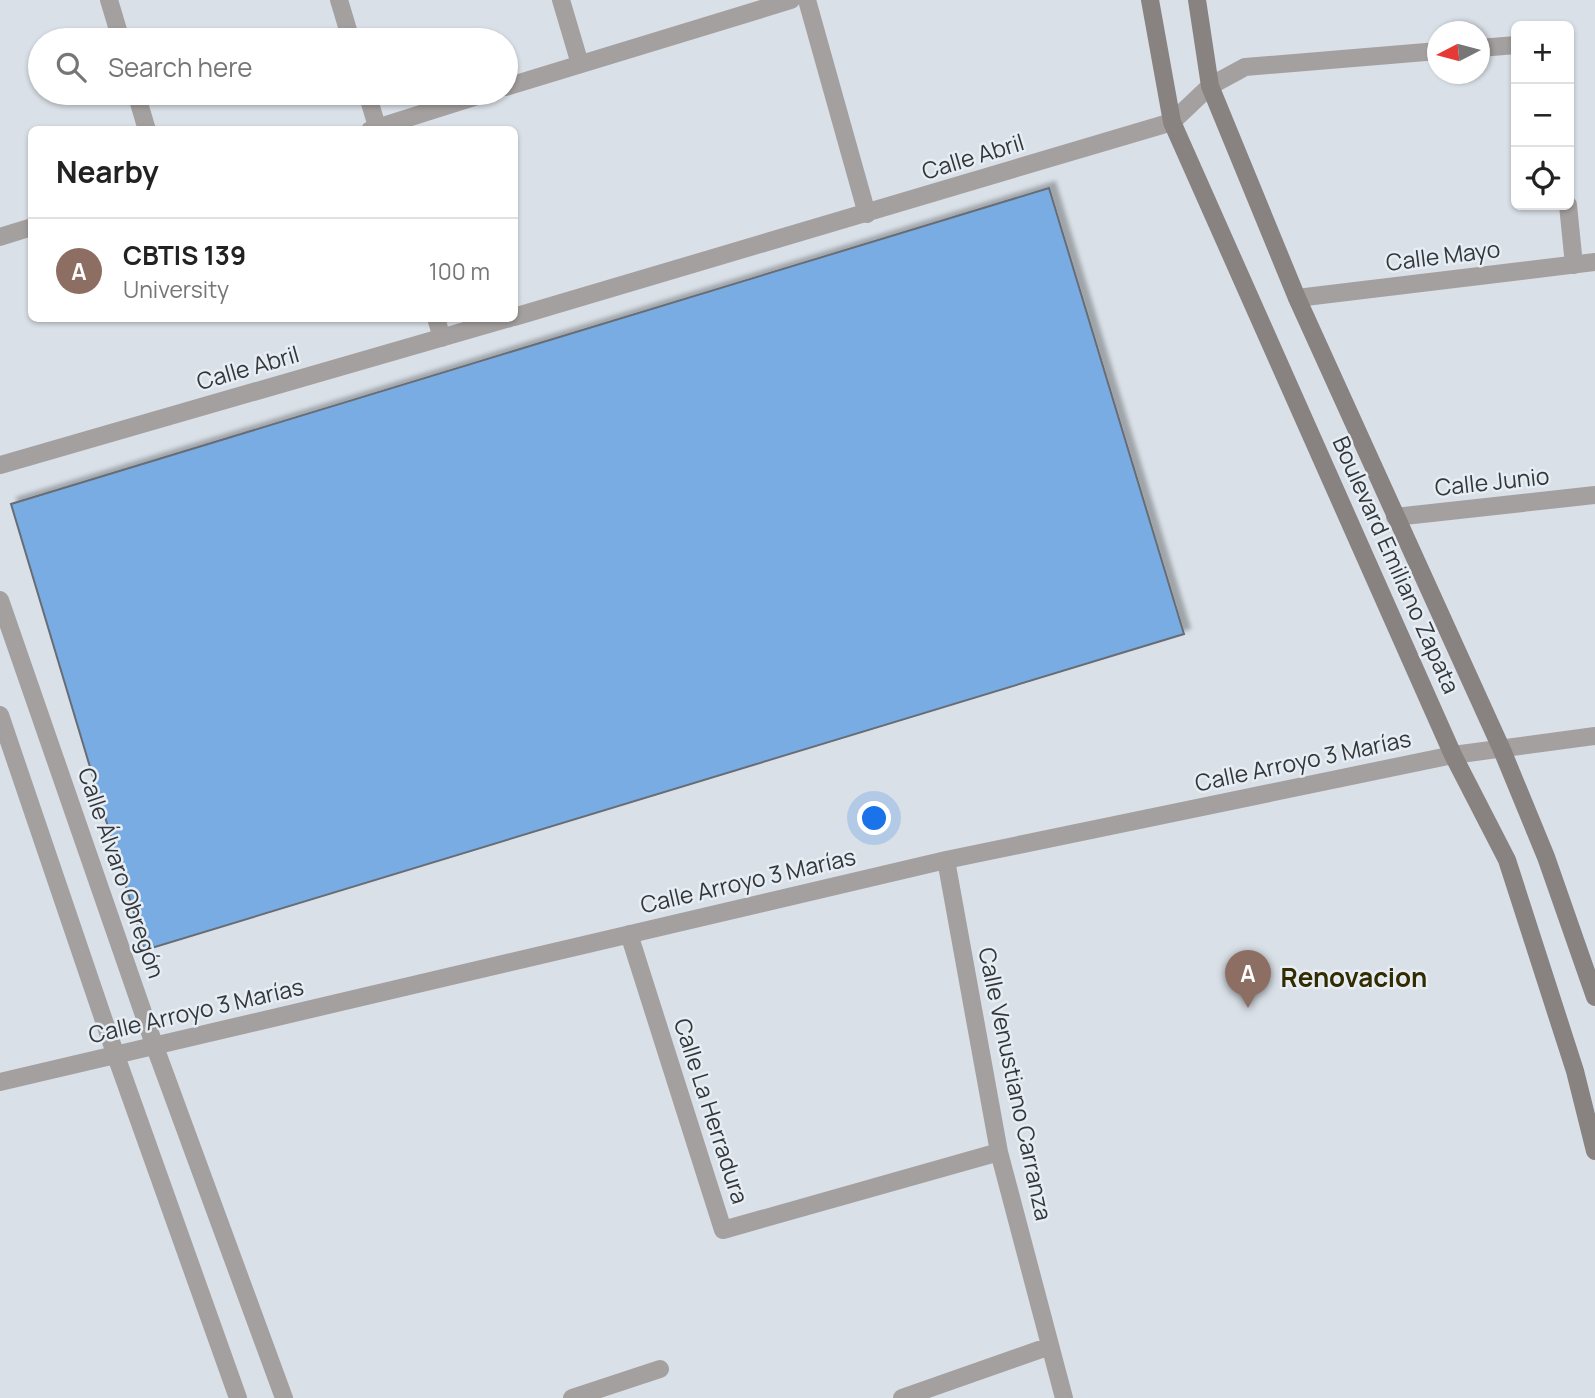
<!DOCTYPE html>
<html lang="en">
<head>
<meta charset="utf-8">
<style>
	:root { --surface:#fff; --page:#f6f6f6; --text:#222; --muted:#767676; --line:#e0e0e0; --accent:#1a73e8 }
	body { margin:0; font-family:Manrope,sans-serif; background:var(--page); color:var(--text) }
	.controls { position:absolute; right:21px; top:21px; display:grid; overflow:hidden; border-radius:10px; box-shadow:0 2px 5px #0004 }
	.controls button { width:63px; height:63px; display:grid; place-items:center; padding:0; border:0; border-bottom:2px solid var(--line); background:var(--surface); color:var(--text); font:35px sans-serif }
	.compass { position:absolute; left:1427px; top:21px; width:63px; height:63px; border-radius:50%; background:var(--surface); box-shadow:0 2px 5px #0004; rotate:264deg }
	.you { position:absolute; left:875px; top:819px; width:24px; height:24px; margin:-18px; border:5px solid #fff; border-radius:50%; background:#1a73e8; box-shadow:0 0 0 10px #1a73e833 }
	.badge { display:grid; place-items:center; width:46px; height:46px; border-radius:50%; background:var(--accent); color:#fff; font-size:23px; font-weight:700 }
	.pin { position:absolute; translate:-50% -58px; filter:drop-shadow(0 2px 4px #0008) }
	.pin::after { content:''; position:absolute; top:37px; width:24px; height:21px; background:inherit; clip-path:polygon(0 0,100% 0,50% 100%) }
	.list { margin:0; padding:0; list-style:none }
	h2 { display:flex; justify-content:space-between; align-items:center; height:91px; margin:0; padding:0 28px; font-size:30px }
	h2 small { font-size:23px; font-weight:400; color:var(--muted) }
	.list li { display:grid; grid-template-columns:46px 1fr auto; gap:21px; align-items:center; box-sizing:border-box; height:105px; padding:0 28px; border-top:2px solid var(--line) }
	.list b { display:block; font-size:26px; white-space:nowrap }
	.list p { margin:0; font-size:23px; white-space:nowrap; color:var(--muted) }
	.list em { font-size:23px; font-style:normal; color:var(--muted) }
	.icon { flex:none; width:38px; height:38px; fill:none; stroke:currentColor; stroke-width:2; stroke-linecap:round; stroke-linejoin:round }
	.map { position:relative; flex:none; width:1595px; height:1398px; overflow:hidden }
	.search { position:absolute; background:var(--surface); box-shadow:0 2px 5px #0004; left:28px; top:28px; width:490px; height:77px; display:flex; align-items:center; gap:18px; box-sizing:border-box; padding:0 24px; border-radius:38px; color:var(--muted); font-size:26px }
	.panel { position:absolute; background:var(--surface); box-shadow:0 2px 5px #0004; left:28px; top:126px; width:490px; height:196px; border-radius:10px }
	.map>svg:first-child { display:block }
	.building { fill:#78ace3; stroke:#676d74; stroke-width:2; filter:url(#shadow) }
	.lines { fill:none; stroke-linecap:round; stroke-linejoin:round }
	.street { stroke:#a4a09f; stroke-width:18 }
	.secondary { stroke:#888280; stroke-width:18 }
	.labels { text-anchor:middle; stroke-width:5; stroke-linejoin:round; paint-order:stroke }
	.street-label { font-size:23px; fill:#343739; stroke:#e6edf4 }
	.quarter-label { font-size:26px; font-weight:bold; fill:#332c00; stroke:#e6edf4 }
</style>
</head>
<body>
<div class="map">
<svg width="1595" height="1398" viewBox="0 0 1595 1398">
	<defs>
		<filter id="shadow"><feDropShadow dx="6" dy="-6" stdDeviation="2" flood-color="#0004"/></filter>
	</defs>
	<rect width="100%" height="100%" fill="#d9e0e7"/>
	<path class="building" d="M 1049,188 L 1184,634 L 145,950 L 11,504 Z"/>
	<g class="lines">
		<path class="street" d="M 109,0 L 121,40
			M 339,0 L 351,40
			M 561,0 L 580,64
			M 807,0 L 867,214
			M 1480,48 L 1516,45
			M 506,87 L 791,0
			M 136,93 L 147,130
			M 367,93 L 378,130
			M 370,130 L 487,93
			M 1568,205 L 1574,265
			M 0,237 L 32,227
			M 1297,298 L 1595,262
			M 514,317 L 1172,122 L 1210,86 L 1245,67 L 1438,51
			M 436,318 L 442,338
			M 0,465 L 510,318
			M 1395,517 L 1595,495
			M 0,600 L 155,1047 L 284,1398
			M 0,715 L 116,1056 L 238,1398
			M 946,860 L 999,1152 L 1064,1398
			M 629,934 L 723,1230 L 999,1152
			M 0,1082 L 946,860 L 1453,755 L 1595,736
			M 572,1398 L 660,1369
			M 902,1398 L 1050,1346"/>
		<path class="secondary" d="M 1150,0 L 1172,122 L 1453,755 L 1507,860 L 1575,1071 L 1595,1151
			M 1197,0 L 1210,86 L 1297,298 L 1502,750 L 1546,857 L 1595,997"/>
	</g>
	<g class="labels">
		<g class="street-label">
			<text transform="translate(973 157) rotate(-17)" y="8">Calle Abril</text>
			<text transform="translate(1443 256) rotate(-7)" y="8">Calle Mayo</text>
			<text transform="translate(248 368) rotate(-16)" y="8">Calle Abril</text>
			<text transform="translate(1492 482) rotate(-6)" y="8">Calle Junio</text>
			<text transform="translate(1396 565) rotate(66)" y="8">Boulevard Emiliano Zapata</text>
			<text transform="translate(1303 761) rotate(-12)" y="8">Calle Arroyo 3 Marías</text>
			<text transform="translate(121 873) rotate(71)" y="8">Calle Álvaro Obregón</text>
			<text transform="translate(748 881) rotate(-13)" y="8">Calle Arroyo 3 Marías</text>
			<text transform="translate(196 1011) rotate(-13)" y="8">Calle Arroyo 3 Marías</text>
			<text transform="translate(1015 1084) rotate(78)" y="8">Calle Venustiano Carranza</text>
			<text transform="translate(711 1111) rotate(72)" y="8">Calle La Herradura</text>
		</g>
		<g class="quarter-label">
			<text x="1354" y="987">Renovacion</text>
		</g>
	</g>
</svg>
<div class="controls">
<button>+</button>
<button>−</button>
<button><svg class="icon" aria-label="locate" viewBox="0 0 24 24"><circle cx="12" cy="12" r="6"/><path d="M12 2v4M12 18v4M2 12h4M18 12h4"/></svg></button>
</div>
<svg class="compass" viewBox="-18 -18 36 36"><path d="M0-13l5 13h-10z" fill="#e53935"/><path d="M0 13l5-13h-10z" fill="#767676"/></svg>
<div class="you"></div>
<div class="pin badge" style="left:1248px;top:1008px;background:#8d6e63">A</div>
<div class="search"><svg class="icon" aria-label="search" viewBox="0 0 24 24"><circle cx="10" cy="10" r="6"/><path d="M15 15l6 6"/></svg>Search here</div>
<section class="panel">
<h2>Nearby<small></small></h2>
<ul class="list">
<li><span class="badge" style="background:#8d6e63">A</span><div><b>CBTIS 139</b><p>University</p></div><em>100 m</em></li>
</ul>
</section>
</div>
</body>
</html>
